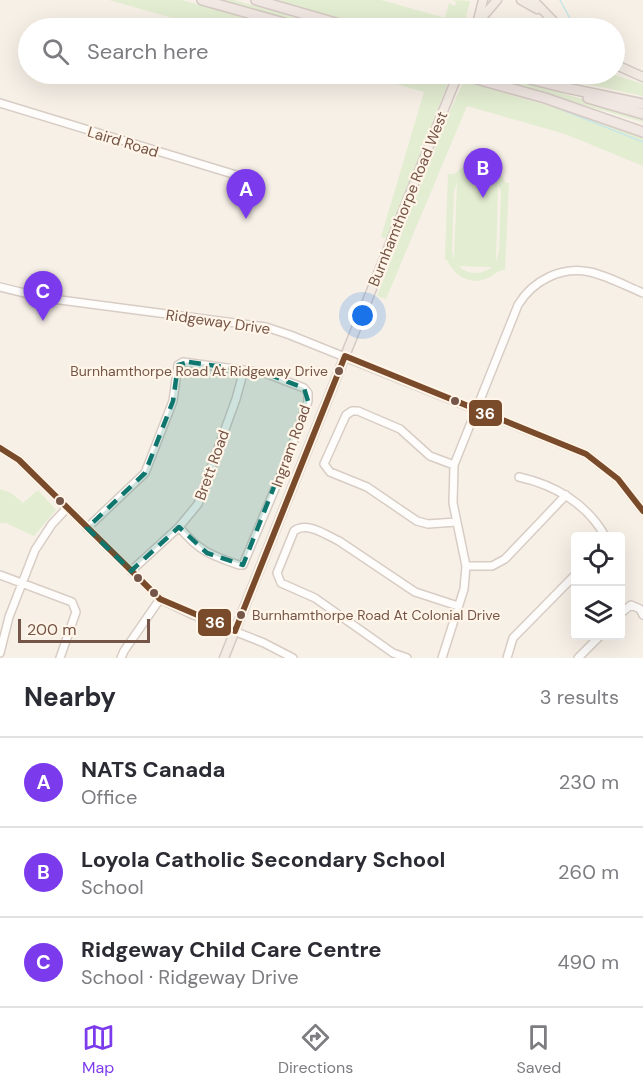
<!DOCTYPE html>
<html lang="en">
<head>
<meta charset="utf-8">
<style>
	:root { --surface:#fff; --page:#f2f2f3; --text:#2b2b33; --muted:#7c7c81; --line:#e1e1e2; --accent:#7c3aed }
	body { margin:0; font-family:"DM Sans",sans-serif; background:var(--page); color:var(--text) }
	.controls { position:absolute; right:18px; bottom:18px; display:grid; overflow:hidden; border-radius:6px; box-shadow:0 6px 24px #0002 }
	.controls button { width:54px; height:54px; display:grid; place-items:center; padding:0; border:0; border-bottom:2px solid var(--line); background:var(--surface); color:var(--text); font:30px sans-serif }
	.scale { position:absolute; left:18px; bottom:15px; width:132px; box-sizing:border-box; padding-left:6px; border:3px solid #755547; border-top:0; font-size:16px; line-height:21px; white-space:nowrap; color:#755547; -webkit-text-stroke:4px #fff5e8; paint-order:stroke }
	.you { position:absolute; left:363px; top:316px; width:21px; height:21px; margin:-15px; border:4px solid #fff; border-radius:50%; background:#1a73e8; box-shadow:0 0 0 9px #1a73e833 }
	.badge { display:grid; place-items:center; width:39px; height:39px; border-radius:50%; background:var(--accent); color:#fff; font-size:20px; font-weight:700 }
	.pin { position:absolute; translate:-50% -50px; filter:drop-shadow(0 2px 3px #0008) }
	.pin::after { content:''; position:absolute; top:32px; width:21px; height:18px; background:inherit; clip-path:polygon(0 0,100% 0,50% 100%) }
	.list { margin:0; padding:0; list-style:none }
	h2 { display:flex; justify-content:space-between; align-items:center; height:78px; margin:0; padding:0 24px; font-size:26px }
	h2 small { font-size:20px; font-weight:400; color:var(--muted) }
	.list li { display:grid; grid-template-columns:39px 1fr auto; gap:18px; align-items:center; box-sizing:border-box; height:90px; padding:0 24px; border-top:2px solid var(--line) }
	.list b { display:block; font-size:22px; white-space:nowrap }
	.list p { margin:0; font-size:20px; white-space:nowrap; color:var(--muted) }
	.list em { font-size:20px; font-style:normal; color:var(--muted) }
	.icon { flex:none; width:33px; height:33px; fill:none; stroke:currentColor; stroke-width:2; stroke-linecap:round; stroke-linejoin:round }
	.map { position:relative; flex:none; width:643px; height:658px; overflow:hidden }
	.search { position:absolute; background:var(--surface); box-shadow:0 6px 24px #0002; left:18px; right:18px; top:18px; height:66px; display:flex; align-items:center; gap:15px; box-sizing:border-box; padding:0 21px; border-radius:33px; color:var(--muted); font-size:22px }
	.sheet { height:348px; background:var(--surface) }
	nav { display:flex; justify-content:space-around; align-items:center; box-sizing:border-box; height:84px; border-top:2px solid var(--line); background:var(--surface); font-size:16px; color:var(--muted) }
	nav a { display:grid; justify-items:center; gap:3px }
	nav .on { color:var(--accent) }
	.map>svg:first-child { display:block }
	.green { fill:#e3edd1; fill-rule:evenodd }
	.lines { fill:none; stroke-linecap:round; stroke-linejoin:round }
	.stream { stroke:#c9e6e7; stroke-width:1.5 }
	.minor-casing { stroke:#d8cdc5; stroke-width:10 }
	.major-casing { stroke:#d5cac4; stroke-width:11 }
	.highway-casing { stroke:#d5cac4; stroke-width:12 }
	.minor { stroke:#fefdfb; stroke-width:7 }
	.major { stroke:#f2ece4; stroke-width:8 }
	.highway { stroke:#f1e7e3; stroke-width:9 }
	.bus-1-casing { stroke:#fff5e8; stroke-width:10 }
	.bus-1 { stroke:#7a4b2a; stroke-width:6 }
	.marked { fill:#0f766e; fill-opacity:0.2; stroke:#0f766e; stroke-width:4.5; stroke-dasharray:12 8; stroke-linejoin:round }
	.bus-dot { fill:#755547; stroke:#fff5e8; stroke-width:2 }
	.labels { text-anchor:middle; stroke-width:4.5; stroke-linejoin:round; paint-order:stroke }
	.bus-label { font-size:14px; fill:#755547; stroke:#fff5e8; text-anchor:end }
	.street-label { font-size:15px; fill:#755547; stroke:#fff5e8 }
	.line-badge { stroke:#fff5e8; stroke-width:2 }
	.badge-label { font-size:16px; text-anchor:middle; font-weight:bold; fill:#fff }
</style>
</head>
<body>
<div class="map">
<svg width="643" height="658" viewBox="0 0 643 658">
	<rect width="100%" height="100%" fill="#f7f0e7"/>
	<path class="green" d="M 109,0 L 182,0 L 281,28 L 208,28 Z
		M 213,0 L 234,0 L 330,28 L 313,28 Z
		M 275,0 L 381,0 L 445,18 L 449,3 L 455,6 L 456,2 L 453,0 L 470,1 L 463,28 L 373,28 Z
		M 488,20 L 514,22 L 525,28 L 485,28 Z
		M 361,74 L 438,74 L 450,77 L 389,239 L 381,237 L 424,92 Z
		M 477,74 L 492,74 L 643,116 L 643,122 Z
		M 540,74 L 611,74 L 643,84 L 643,96 Z
		M 464,81 L 589,118 L 643,137 L 643,166 L 565,134 L 467,106 L 386,299 L 377,296 L 449,113 Z
		M 474,163 C 489,163 500,170 506,183 L 509,183 L 505,270 C 497,270 495,275 488,278 C 471,286 454,276 447,260 L 445,260 L 448,174 L 454,174 L 461,168 ZM 457,183 L 454,258 L 454,259 L 452,250 L 454,191 ZM 498,184 L 501,192 L 499,251 L 496,262 ZM 459,266 L 490,267 L 491,268 C 480,275 467,275 459,266 Z
		M 0,489 L 11,493 L 23,503 L 38,490 L 56,510 L 34,536 L 6,523 L 0,523 Z"/>
	<g class="lines">
		<path class="stream" d="M 560,0 L 575,28
			M 555,107 L 643,142"/>
		<defs>
			<path id="minor" d="M 0,103 L 246,178
				M 0,287 L 45,298 L 266,327 L 290,335 L 586,454 L 618,479 L 643,511
				M 0,448 L 19,460 L 160,599 L 191,614 L 264,643 L 293,658
				M 454,465 L 430,456 L 400,429 L 358,411 L 352,411 L 346,415 L 324,464 L 330,472 L 367,487 L 417,521 L 428,524 L 456,522
				M 519,477 C 555,485 587,504 605,536
				M 87,528 L 145,473 L 173,401 L 178,365 L 183,362 L 265,373 L 304,388 L 308,393 L 308,401 L 287,460 L 243,565 L 239,565 C 210,555 199,551 179,527
				M 466,566 L 492,566 L 505,559 L 566,495
				M 131,571 L 179,527 L 198,504 L 236,399 L 244,370
				M 0,575 L 72,602 L 76,612 L 60,658
				M 620,614 L 631,605 L 640,609 L 643,615
				M 0,653 L 9,617 L 35,550 L 52,524 L 67,508
				M 121,658 L 124,651 L 160,599
				M 407,658 L 393,653 L 315,598 L 281,583 L 277,573 L 294,531 C 307,521 326,535 339,541 L 415,592 L 458,606
				M 442,658 L 464,589 L 466,566 L 453,503 L 454,465 L 518,305 C 533,280 562,266 590,272 C 608,276 626,286 643,293
				M 507,658 L 513,638 L 576,574
				M 578,658 L 600,636"/>
			<path id="major" d="M 521,0 L 537,9
				M 533,0 L 560,28
				M 480,20 L 497,0
				M 476,28 L 483,0
				M 614,64 L 643,77
				M 224,658 L 458,74"/>
			<path id="highway" d="M 202,0 L 302,28
				M 256,0 L 353,28
				M 459,74 L 545,98 L 643,132
				M 510,74 L 562,87 L 643,104
				M 588,98 L 643,114"/>
		</defs>
		<use href="#minor" class="minor-casing"/>
		<use href="#major" class="major-casing"/>
		<use href="#highway" class="highway-casing"/>
		<use href="#minor" class="minor"/>
		<use href="#major" class="major"/>
		<use href="#highway" class="highway"/>
		<defs>
			<path id="bus-1" d="M 0,448 L 19,460 L 160,599 L 235,631 L 345,356 L 586,454 L 618,479 L 643,511"/>
		</defs>
		<use href="#bus-1" class="bus-1-casing"/>
		<use href="#bus-1" class="bus-1"/>
	</g>
	<path class="marked" d="M 189,362 L 265,373 L 304,388 L 308,401 L 243,565 L 207,553 L 179,527 L 131,571 L 87,528 L 145,473 L 173,401 L 178,365 Z"/>
	<g class="bus-dot">
		<circle cx="339" cy="371" r="5"/>
		<circle cx="455" cy="401" r="5"/>
		<circle cx="60" cy="501" r="5"/>
		<circle cx="138" cy="578" r="5"/>
		<circle cx="154" cy="593" r="5"/>
		<circle cx="241" cy="615" r="5"/>
	</g>
	<g class="labels">
		<g class="bus-label">
			<text x="328" y="376">Burnhamthorpe Road At Ridgeway Drive</text>
			<text x="252" y="620" text-anchor="start">Burnhamthorpe Road At Colonial Drive</text>
		</g>
		<g class="street-label">
			<text transform="translate(123 142) rotate(17)" y="5">Laird Road</text>
			<text transform="translate(408 199) rotate(-68)" y="5">Burnhamthorpe Road West</text>
			<text transform="translate(218 322) rotate(8)" y="5">Ridgeway Drive</text>
			<text transform="translate(291 446) rotate(-70)" y="5">Ingram Road</text>
			<text transform="translate(212 465) rotate(-70)" y="5">Brett Road</text>
		</g>
	</g>
	<g class="line-badge">
		<rect x="468" y="399" width="35" height="28" rx="6" fill="#7a4b2a"/>
		<rect x="197" y="608" width="35" height="29" rx="6" fill="#7a4b2a"/>
	</g>
	<g class="badge-label">
		<text x="485" y="419">36</text>
		<text x="215" y="628">36</text>
	</g>
</svg>
<div class="controls">
<button><svg class="icon" aria-label="locate" viewBox="0 0 24 24"><circle cx="12" cy="12" r="6"/><path d="M12 2v4M12 18v4M2 12h4M18 12h4"/></svg></button>
<button><svg class="icon" aria-label="layers" viewBox="0 0 24 24"><path d="M12 4l9 5-9 5-9-5zM3 14l9 5 9-5"/></svg></button>
</div>
<div class="scale">200 m</div>
<div class="you"></div>
<div class="pin badge" style="left:246px;top:219px">A</div>
<div class="pin badge" style="left:483px;top:198px">B</div>
<div class="pin badge" style="left:43px;top:321px">C</div>
<div class="search"><svg class="icon" aria-label="search" viewBox="0 0 24 24"><circle cx="10" cy="10" r="6"/><path d="M15 15l6 6"/></svg>Search here</div>
</div>
<section class="sheet">
<h2>Nearby<small>3 results</small></h2>
<ul class="list">
<li><span class="badge">A</span><div><b>NATS Canada</b><p>Office</p></div><em>230 m</em></li>
<li><span class="badge">B</span><div><b>Loyola Catholic Secondary School</b><p>School</p></div><em>260 m</em></li>
<li><span class="badge">C</span><div><b>Ridgeway Child Care Centre</b><p>School · Ridgeway Drive</p></div><em>490 m</em></li>
</ul>
</section>
<nav>
<a class="on"><svg class="icon" aria-label="map" viewBox="0 0 24 24"><path d="M3 6l6-2 6 2 6-2v14l-6 2-6-2-6 2zM9 4v14M15 6v14"/></svg>Map</a>
<a><svg class="icon" aria-label="directions" viewBox="0 0 24 24"><path d="M12 3l9 9-9 9-9-9zM9 14v-3h6M13 9l2 2-2 2"/></svg>Directions</a>
<a><svg class="icon" aria-label="saved" viewBox="0 0 24 24"><path d="M7 4h10v16l-5-4-5 4z"/></svg>Saved</a>
</nav>
</body>
</html>
